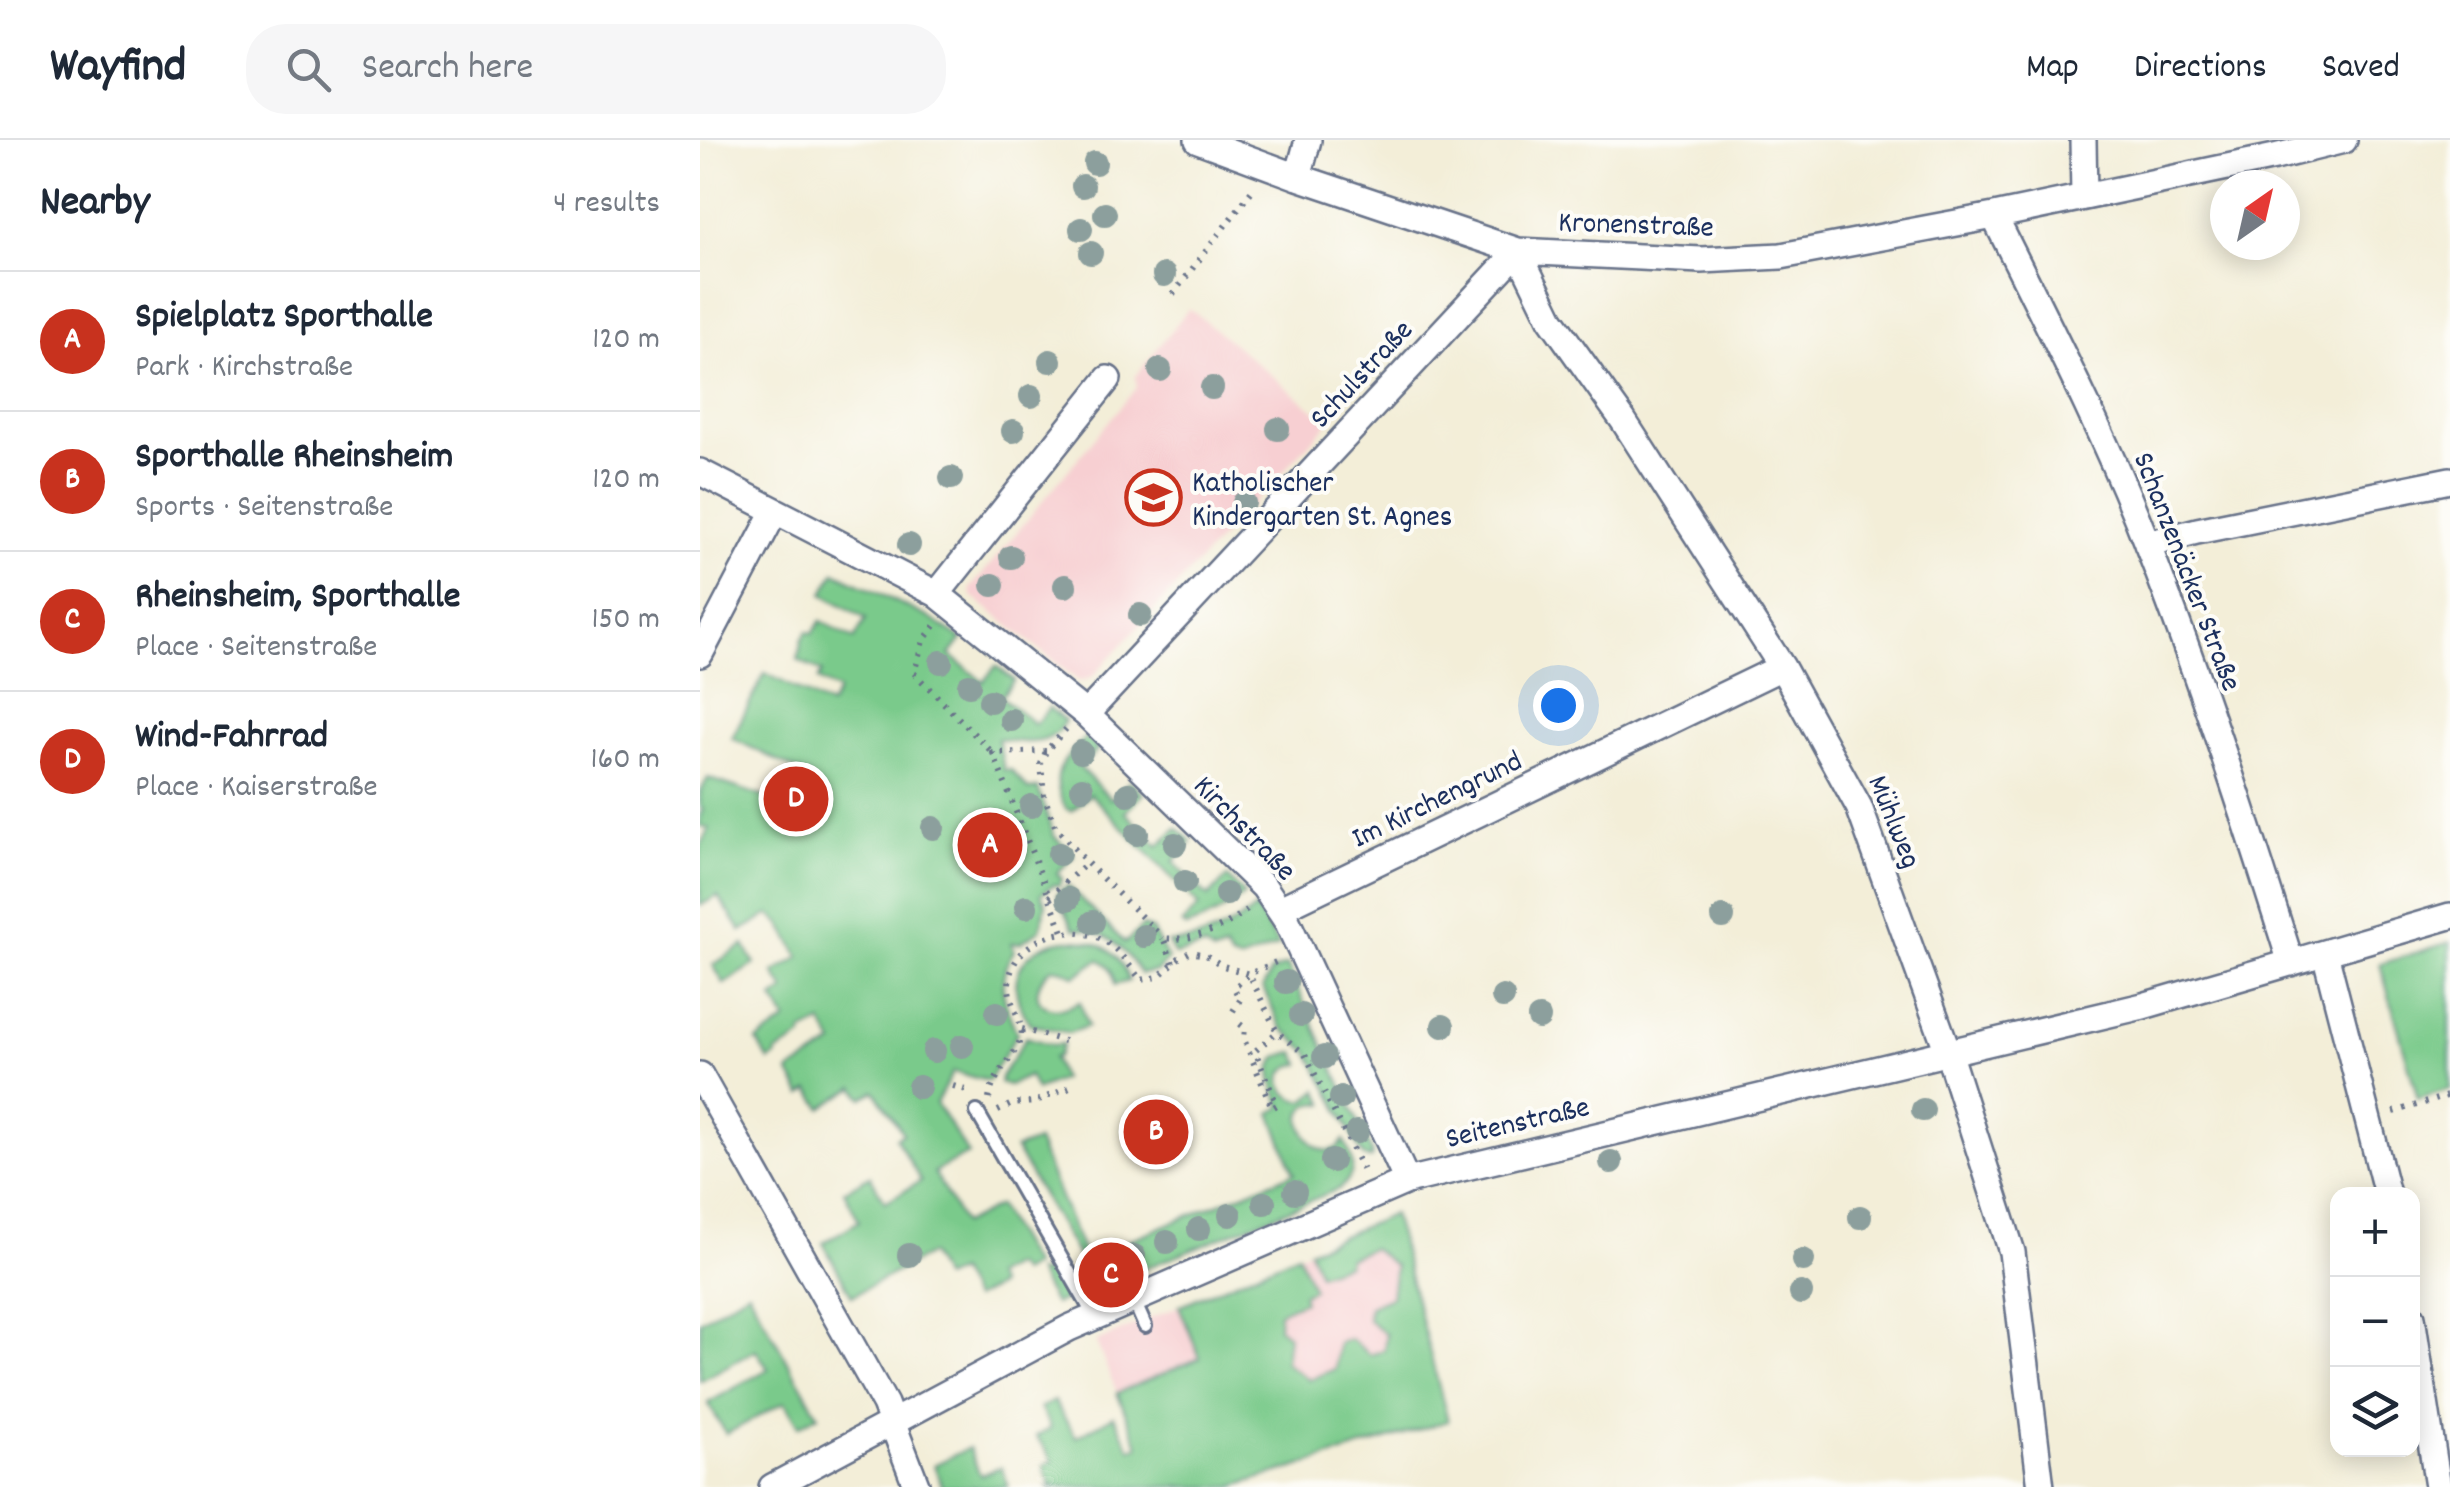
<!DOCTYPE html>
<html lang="en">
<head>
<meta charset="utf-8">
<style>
	:root { --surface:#fff; --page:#f6f6f7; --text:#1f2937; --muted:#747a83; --line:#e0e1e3; --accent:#c8321e }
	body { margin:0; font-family:Dekko,sans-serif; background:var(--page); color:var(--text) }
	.controls { position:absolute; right:30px; bottom:30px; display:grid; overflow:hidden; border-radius:20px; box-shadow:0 5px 25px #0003 }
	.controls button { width:90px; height:90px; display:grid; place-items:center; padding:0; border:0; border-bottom:2px solid var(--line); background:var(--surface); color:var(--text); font:50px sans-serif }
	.compass { position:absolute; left:1510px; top:30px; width:90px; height:90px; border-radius:50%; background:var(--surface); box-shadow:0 5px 25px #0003; rotate:34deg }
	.you { position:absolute; left:858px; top:565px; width:35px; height:35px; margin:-25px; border:8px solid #fff; border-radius:50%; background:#1a73e8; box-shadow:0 0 0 15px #1a73e833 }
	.badge { display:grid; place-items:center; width:65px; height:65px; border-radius:50%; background:var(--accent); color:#fff; font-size:32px; font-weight:700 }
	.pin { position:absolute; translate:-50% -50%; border:5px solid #fff; box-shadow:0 2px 10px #0006 }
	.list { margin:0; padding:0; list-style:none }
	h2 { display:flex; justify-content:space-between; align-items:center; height:130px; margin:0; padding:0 40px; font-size:42px }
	h2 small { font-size:32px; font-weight:400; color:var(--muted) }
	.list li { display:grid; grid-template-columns:65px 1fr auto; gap:30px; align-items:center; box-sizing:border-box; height:140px; padding:0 40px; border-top:2px solid var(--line) }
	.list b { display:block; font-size:38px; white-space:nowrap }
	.list p { margin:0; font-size:32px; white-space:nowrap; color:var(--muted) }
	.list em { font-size:32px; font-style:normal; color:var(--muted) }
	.icon { flex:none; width:55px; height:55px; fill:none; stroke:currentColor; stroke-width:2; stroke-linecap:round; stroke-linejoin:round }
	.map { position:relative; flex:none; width:1750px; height:1347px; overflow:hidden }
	header { display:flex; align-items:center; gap:60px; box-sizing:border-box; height:140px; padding:0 50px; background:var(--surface); border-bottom:2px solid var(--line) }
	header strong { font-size:48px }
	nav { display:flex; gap:55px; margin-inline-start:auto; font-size:35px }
	.search { width:700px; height:90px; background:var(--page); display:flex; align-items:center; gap:25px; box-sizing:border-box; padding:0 35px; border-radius:40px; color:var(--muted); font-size:38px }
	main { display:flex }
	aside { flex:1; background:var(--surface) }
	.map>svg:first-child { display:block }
	.built { fill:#f7cfd2 }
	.green { fill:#7aca8b; stroke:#4a7c74; stroke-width:2.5 }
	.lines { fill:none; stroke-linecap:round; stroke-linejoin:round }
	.service-casing { stroke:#677289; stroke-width:18 }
	.minor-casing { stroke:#677289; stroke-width:30 }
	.path { stroke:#677289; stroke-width:6; stroke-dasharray:2.5 8; stroke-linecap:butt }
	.service { stroke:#fff; stroke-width:12 }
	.minor { stroke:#fff; stroke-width:25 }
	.tree { fill:#8c9f9d }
	.labels { text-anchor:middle; stroke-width:8; stroke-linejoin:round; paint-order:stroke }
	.street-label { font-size:30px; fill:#1b2f5e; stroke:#fdfcf7 }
	.poi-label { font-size:30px; fill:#1b2f5e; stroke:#fdfcf7; text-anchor:start }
</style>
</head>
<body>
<header>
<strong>Wayfind</strong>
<div class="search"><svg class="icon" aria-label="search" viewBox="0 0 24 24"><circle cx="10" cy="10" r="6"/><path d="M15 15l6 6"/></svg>Search here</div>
<nav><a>Map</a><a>Directions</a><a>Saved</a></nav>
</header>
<main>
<aside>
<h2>Nearby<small>4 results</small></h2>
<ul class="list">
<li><span class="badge">A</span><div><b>Spielplatz Sporthalle</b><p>Park · Kirchstraße</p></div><em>120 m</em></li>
<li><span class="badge">B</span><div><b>Sporthalle Rheinsheim</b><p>Sports · Seitenstraße</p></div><em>120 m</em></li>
<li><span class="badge">C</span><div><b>Rheinsheim, Sporthalle</b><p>Place · Seitenstraße</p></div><em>150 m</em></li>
<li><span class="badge">D</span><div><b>Wind-Fahrrad</b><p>Place · Kaiserstraße</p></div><em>160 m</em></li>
</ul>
</aside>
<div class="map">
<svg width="1750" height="1347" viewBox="0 0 1750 1347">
	<rect width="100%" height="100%" fill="#fdfcf7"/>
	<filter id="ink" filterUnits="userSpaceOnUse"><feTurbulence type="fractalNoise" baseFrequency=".01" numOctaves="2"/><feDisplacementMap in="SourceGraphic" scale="20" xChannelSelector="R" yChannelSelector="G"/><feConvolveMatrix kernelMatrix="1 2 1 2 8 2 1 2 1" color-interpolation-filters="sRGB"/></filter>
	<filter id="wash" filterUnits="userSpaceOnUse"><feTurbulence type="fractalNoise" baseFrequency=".0048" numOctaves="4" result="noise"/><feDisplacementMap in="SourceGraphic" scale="40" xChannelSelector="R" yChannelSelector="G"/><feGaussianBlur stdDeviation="2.25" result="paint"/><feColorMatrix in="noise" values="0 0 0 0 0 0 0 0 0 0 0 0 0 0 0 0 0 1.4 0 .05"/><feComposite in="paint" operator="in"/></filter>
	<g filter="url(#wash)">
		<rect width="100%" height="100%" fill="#f3eed8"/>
		<path class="built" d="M 489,168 L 629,282 L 391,538 L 379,541 L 272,456 L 270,449 L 437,247 L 435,237 Z
			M 693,1074 L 748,1281 L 532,1347 L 456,1347 L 396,1202 Z"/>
		<path class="green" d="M 135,432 L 228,477 L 262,499 L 250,515 L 283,542 L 296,526 L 314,540 L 301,557 L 335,584 L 349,568 L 365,581 C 362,585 359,591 355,594 C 340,607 315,601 298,599 L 304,630 L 311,630 L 329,650 L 338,648 L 354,696 L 374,716 L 357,733 L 362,739 L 359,745 L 353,745 L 341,754 L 346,764 L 340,790 L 320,803 L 312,803 L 314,811 C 294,839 305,865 317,894 L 288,941 L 253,932 L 236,963 L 268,1014 L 234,1032 L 263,1084 L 298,1066 L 333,1126 L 320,1133 L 314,1125 L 293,1136 L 298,1146 L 273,1159 L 258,1132 L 243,1139 L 229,1114 L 152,1156 L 123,1103 L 159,1081 L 144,1051 L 170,1036 L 185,1062 L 221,1041 L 196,998 L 203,993 L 175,951 L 163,958 L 155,947 L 122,968 L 110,950 L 102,955 L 89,932 L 134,904 L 122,883 L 102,893 L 103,897 L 76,913 L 77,916 L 69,921 L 57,901 L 87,880 L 73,859 L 85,850 L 74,833 L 100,817 L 81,784 L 70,774 L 41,791 L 18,756 L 1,765 L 0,763 L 0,705 L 9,689 L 0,686 L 0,675 L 3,670 L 0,667 L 0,652 L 8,638 L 88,665 L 110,637 L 32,598 L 65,533 L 130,566 L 138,551 L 118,540 L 122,532 L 98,520 L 102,499 L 107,492 L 113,493 L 121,481 L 154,499 L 166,479 L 123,454 Z
			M 386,597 L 398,609 L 380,628 L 411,659 L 430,641 L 443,654 L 425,672 L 458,706 L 477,688 L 492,702 L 473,722 L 508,757 L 527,737 L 544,755 C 526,771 508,780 486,787 L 482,784 L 499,766 L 390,654 L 372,671 L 366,669 C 347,635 362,621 386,597 Z
			M 368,746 L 425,803 L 443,786 L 452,790 L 468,819 L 457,831 L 441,834 C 425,810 405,787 374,789 L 357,754 Z
			M 556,768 L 579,806 L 539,821 L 531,818 L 525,809 L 514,813 L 504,807 L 475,815 L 468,803 C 502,801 529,790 556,768 Z
			M 365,800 C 399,799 417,808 429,841 L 415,845 C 413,833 412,826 400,820 C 390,823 385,831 375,836 L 364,830 L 352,828 C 335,841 329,867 357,869 C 365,869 373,865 380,862 L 388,886 L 369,893 L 330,884 C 302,845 318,806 365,800 Z
			M 1750,802 L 1750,949 L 1718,959 L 1680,824 Z
			M 44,805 L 55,824 L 24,844 L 13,825 Z
			M 587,825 L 672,1013 L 671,1018 L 668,1019 L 663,1016 L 609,912 L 581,887 L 563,848 L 571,832 Z
			M 326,897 L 353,905 L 363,904 L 358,916 L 353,918 L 362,939 L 336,950 L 329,936 L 309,945 L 300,943 L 301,937 Z
			M 595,912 L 601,924 C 571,926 578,959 604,961 L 618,950 L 625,964 C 573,956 618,1039 644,1000 C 654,1020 658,1034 639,1049 L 424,1137 L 418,1124 L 398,1133 L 403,1146 L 397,1149 L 315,1009 L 337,1001 L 385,1118 L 594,1033 L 571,973 L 582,967 C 573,944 558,917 595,912 Z
			M 693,1074 L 748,1281 L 532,1347 L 347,1347 L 351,1345 L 343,1326 L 353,1321 L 336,1296 L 351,1288 L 340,1268 L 354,1261 L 376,1297 L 414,1276 L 431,1309 L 439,1306 L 417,1253 L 500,1218 L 479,1166 L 598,1114 L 613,1149 L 602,1154 L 604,1161 L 579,1172 L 578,1187 L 588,1195 L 585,1223 L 609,1240 L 635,1229 L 638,1203 L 650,1199 L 670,1215 L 684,1210 L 686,1194 L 668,1180 L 669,1166 L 691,1157 L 695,1126 L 672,1108 L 648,1118 L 647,1124 L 619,1134 L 609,1110 Z
			M 336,1132 L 362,1134 L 375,1156 L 354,1164 Z
			M 48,1151 L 118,1275 L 99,1286 L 85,1262 L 26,1294 L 8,1263 L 68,1229 L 56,1210 L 0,1241 L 0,1181 Z
			M 269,1308 L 280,1335 L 301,1327 L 309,1347 L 242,1347 L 234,1325 Z"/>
	</g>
	<g filter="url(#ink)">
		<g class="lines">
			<defs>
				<path id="service" d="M 277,972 L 395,1177
					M 434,1161 L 445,1186"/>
				<path id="minor" d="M 498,0 L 598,37 L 818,111 L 1001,120 L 1081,116 L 1294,76 L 1575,17 L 1644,0
					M 1383,0 L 1384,57
					M 598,37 L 608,0
					M 1294,76 C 1348,185 1404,293 1448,406 C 1502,543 1547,683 1591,823
					M 0,332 L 237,454 L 386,574 L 564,747 L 588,783 L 707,1041
					M 1447,404 L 1497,391 L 1750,340
					M 237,454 L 408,239
					M 0,514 L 75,371
					M 386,574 L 818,111 L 851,179 L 923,280 L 1082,527 L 1159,667 L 1248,912 L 1312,1112 L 1341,1347
					M 580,769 L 1082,527
					M 1625,813 L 1687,1054
					M 0,935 L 185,1264 L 217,1347
					M 1712,1177 L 1738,1347
					M 72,1347 L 369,1188 L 707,1041 L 1443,866 L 1750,776"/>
			</defs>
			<use href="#service" class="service-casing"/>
			<use href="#minor" class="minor-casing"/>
			<path class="path" d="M 473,154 L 554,48
				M 235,486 L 223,501 L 214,533 L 293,613
				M 366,589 L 346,611 L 341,624 L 344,656 L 355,686 L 387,723 L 463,798
				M 346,611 L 293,613 L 363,792
				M 349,757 L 387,723
				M 473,823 L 463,798 C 494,802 523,788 547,770
				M 533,871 L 540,860 L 534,848 L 549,834 L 578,821
				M 540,884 L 545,888 L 544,899 L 572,968 L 577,965 L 555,911 L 577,892
				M 322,889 L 364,901
				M 253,946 L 273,952
				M 289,959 C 293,933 315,919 321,897 C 325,884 308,863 309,845 C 310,803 360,783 397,797 C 416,805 428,824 441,840 L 458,837 L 479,818 L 490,812 L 506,815 L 523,826 L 549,834 L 577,892 L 605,914 L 664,1032
				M 298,971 L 312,964 L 335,962 L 370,947
				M 1694,972 L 1750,955"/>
			<use href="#service" class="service"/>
			<use href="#minor" class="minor"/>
		</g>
		<g class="tree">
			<circle cx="395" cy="23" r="12"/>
			<circle cx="383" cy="46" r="12"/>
			<circle cx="405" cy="74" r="12"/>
			<circle cx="381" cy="89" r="12"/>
			<circle cx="391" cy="113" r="12"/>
			<circle cx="464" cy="135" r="12"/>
			<circle cx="350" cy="221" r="12"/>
			<circle cx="460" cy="230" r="12"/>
			<circle cx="512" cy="248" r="12"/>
			<circle cx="331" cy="256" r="12"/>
			<circle cx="578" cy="289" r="12"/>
			<circle cx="313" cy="291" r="12"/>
			<circle cx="251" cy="338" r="12"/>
			<circle cx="544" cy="363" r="12"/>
			<circle cx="209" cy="405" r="12"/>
			<circle cx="311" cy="417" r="12"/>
			<circle cx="293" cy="445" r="12"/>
			<circle cx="365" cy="446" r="12"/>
			<circle cx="440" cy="475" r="12"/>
			<circle cx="241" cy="522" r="12"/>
			<circle cx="269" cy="545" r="12"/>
			<circle cx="290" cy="561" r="12"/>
			<circle cx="311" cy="580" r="12"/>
			<circle cx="381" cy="612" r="12"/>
			<circle cx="382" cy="648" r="12"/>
			<circle cx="428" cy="654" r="12"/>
			<circle cx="331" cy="666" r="12"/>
			<circle cx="233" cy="688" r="12"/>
			<circle cx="437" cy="694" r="12"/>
			<circle cx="475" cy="704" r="12"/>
			<circle cx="359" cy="714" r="12"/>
			<circle cx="485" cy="742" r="12"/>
			<circle cx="526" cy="754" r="12"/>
			<circle cx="368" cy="759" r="12"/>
			<circle cx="326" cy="767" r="12"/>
			<circle cx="1023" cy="777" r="12"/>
			<circle cx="393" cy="782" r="12"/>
			<circle cx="444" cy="796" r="12"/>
			<circle cx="586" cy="842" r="12"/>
			<circle cx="803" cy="857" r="12"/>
			<circle cx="297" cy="873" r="12"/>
			<circle cx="601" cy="875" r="12"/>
			<circle cx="839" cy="878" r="12"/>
			<circle cx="743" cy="886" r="12"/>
			<circle cx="262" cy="906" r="12"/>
			<circle cx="234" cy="911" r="12"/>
			<circle cx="624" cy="917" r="12"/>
			<circle cx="219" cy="947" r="12"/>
			<circle cx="641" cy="958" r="12"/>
			<circle cx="1223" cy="970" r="12"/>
			<circle cx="657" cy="992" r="12"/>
			<circle cx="632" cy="1021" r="12"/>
			<circle cx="911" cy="1022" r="12"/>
			<circle cx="595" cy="1052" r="12"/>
			<circle cx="564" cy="1063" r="12"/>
			<circle cx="530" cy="1075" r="12"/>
			<circle cx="1160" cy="1077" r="12"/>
			<circle cx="499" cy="1089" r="12"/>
			<circle cx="467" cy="1102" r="12"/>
			<circle cx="209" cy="1115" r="12"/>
			<circle cx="434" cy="1116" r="12"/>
			<circle cx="1103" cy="1120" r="12"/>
			<circle cx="1101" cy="1153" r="12"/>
		</g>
	</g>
	<defs>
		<symbol id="school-ring" viewBox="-11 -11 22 22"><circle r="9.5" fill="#fdfcf7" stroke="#c8321e" stroke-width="1.5"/><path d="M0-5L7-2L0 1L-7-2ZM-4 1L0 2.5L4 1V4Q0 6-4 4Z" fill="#c8321e"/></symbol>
	</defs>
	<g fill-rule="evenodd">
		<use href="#school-ring" x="422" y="326" width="63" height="63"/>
	</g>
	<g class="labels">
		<g class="street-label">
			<text transform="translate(936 83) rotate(2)" y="10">Kronenstraße</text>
			<text transform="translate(660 233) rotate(-47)" y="10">Schulstraße</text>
			<text transform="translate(1489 431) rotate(69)" y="10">Schanzenäcker Straße</text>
			<text transform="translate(736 658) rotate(-26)" y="10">Im Kirchengrund</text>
			<text transform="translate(1196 681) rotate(68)" y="10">Mühlweg</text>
			<text transform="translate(546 687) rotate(46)" y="10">Kirchstraße</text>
			<text transform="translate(817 981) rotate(-13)" y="10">Seitenstraße</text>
		</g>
		<g class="poi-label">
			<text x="492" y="351">Katholischer<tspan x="492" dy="34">Kindergarten St. Agnes</tspan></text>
		</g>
	</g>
</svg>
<div class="controls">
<button>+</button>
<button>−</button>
<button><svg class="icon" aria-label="layers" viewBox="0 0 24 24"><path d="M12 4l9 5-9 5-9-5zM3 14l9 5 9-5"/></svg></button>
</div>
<svg class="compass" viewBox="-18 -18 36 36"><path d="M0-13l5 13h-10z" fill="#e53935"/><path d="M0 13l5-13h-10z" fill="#747a83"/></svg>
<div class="you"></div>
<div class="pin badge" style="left:290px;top:705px">A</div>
<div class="pin badge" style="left:456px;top:992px">B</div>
<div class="pin badge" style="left:411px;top:1135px">C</div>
<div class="pin badge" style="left:96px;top:659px">D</div>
</div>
</main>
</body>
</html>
